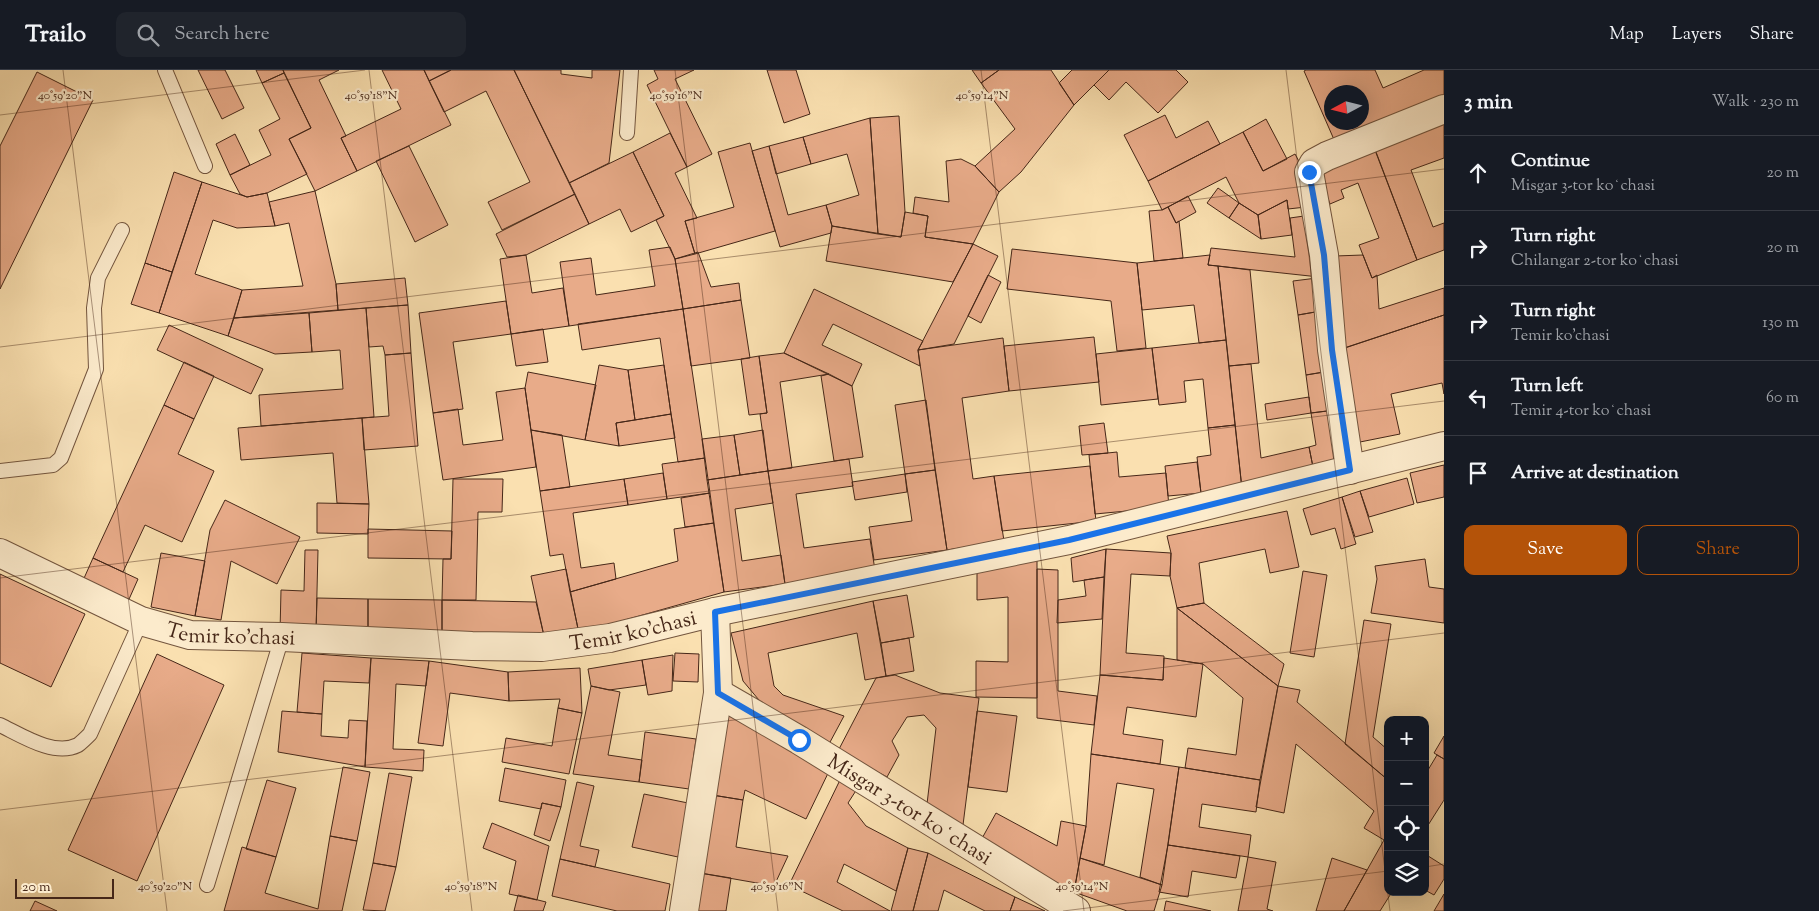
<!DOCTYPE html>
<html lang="en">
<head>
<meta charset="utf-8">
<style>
	:root { --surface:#171b24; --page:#20242c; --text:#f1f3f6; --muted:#9ea1a6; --line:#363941; --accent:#b45309 }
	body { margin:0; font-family:"Sorts Mill Goudy",serif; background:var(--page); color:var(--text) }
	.controls { position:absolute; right:15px; bottom:15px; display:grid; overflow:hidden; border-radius:10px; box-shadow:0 5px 20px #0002 }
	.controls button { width:45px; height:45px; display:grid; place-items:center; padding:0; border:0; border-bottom:1px solid var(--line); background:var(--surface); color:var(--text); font:25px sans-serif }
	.compass { position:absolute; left:1324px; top:15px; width:45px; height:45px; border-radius:50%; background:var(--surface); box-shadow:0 5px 20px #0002; rotate:263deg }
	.scale { position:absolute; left:15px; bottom:12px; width:99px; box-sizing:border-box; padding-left:5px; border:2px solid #462718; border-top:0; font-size:14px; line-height:18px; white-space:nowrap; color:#462718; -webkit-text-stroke:4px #fcebcc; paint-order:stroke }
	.stop { position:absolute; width:15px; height:15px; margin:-11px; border:4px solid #1a73e8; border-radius:50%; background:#fff }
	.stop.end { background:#1a73e8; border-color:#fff; box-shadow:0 1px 5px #0008 }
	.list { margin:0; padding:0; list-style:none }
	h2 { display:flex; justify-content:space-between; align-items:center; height:65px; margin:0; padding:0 20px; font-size:21px }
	h2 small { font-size:16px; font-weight:400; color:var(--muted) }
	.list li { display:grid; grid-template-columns:32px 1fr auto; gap:15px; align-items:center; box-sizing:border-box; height:75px; padding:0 20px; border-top:1px solid var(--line) }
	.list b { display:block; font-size:19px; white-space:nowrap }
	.list p { margin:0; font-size:16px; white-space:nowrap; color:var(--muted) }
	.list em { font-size:16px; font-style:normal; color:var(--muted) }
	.actions { display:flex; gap:10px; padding:15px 20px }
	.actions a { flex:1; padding:11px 0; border:1px solid var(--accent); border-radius:10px; text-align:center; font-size:18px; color:var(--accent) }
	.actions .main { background:var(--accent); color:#fff }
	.icon { flex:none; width:28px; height:28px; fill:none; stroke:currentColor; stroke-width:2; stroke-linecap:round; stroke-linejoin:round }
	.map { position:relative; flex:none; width:1444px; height:841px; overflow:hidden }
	header { display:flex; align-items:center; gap:30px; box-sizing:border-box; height:70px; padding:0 25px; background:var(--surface); border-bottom:1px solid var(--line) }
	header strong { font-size:24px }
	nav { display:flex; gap:28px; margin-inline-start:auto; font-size:18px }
	.search { width:350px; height:45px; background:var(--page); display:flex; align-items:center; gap:12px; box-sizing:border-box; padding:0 18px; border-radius:10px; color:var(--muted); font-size:19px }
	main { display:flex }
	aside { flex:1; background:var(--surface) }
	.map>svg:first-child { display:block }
	.building { fill:#e8ab89; stroke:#462718; fill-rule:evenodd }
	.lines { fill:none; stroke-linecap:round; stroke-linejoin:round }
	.service-casing { stroke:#73553e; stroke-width:16 }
	.minor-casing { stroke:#73553e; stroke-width:30 }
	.service { stroke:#fcebcc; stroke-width:14 }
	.minor { stroke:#fcebcc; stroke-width:28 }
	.route { stroke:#1a73e8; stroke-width:6 }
	.ticks { fill:none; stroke:#462718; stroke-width:1; stroke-opacity:0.45 }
	.labels { text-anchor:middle; stroke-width:4.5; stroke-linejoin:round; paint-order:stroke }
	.street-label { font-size:21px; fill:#462718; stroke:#fcebcc }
	.ticks-label { font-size:12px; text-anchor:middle; fill:#462718; stroke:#fcebcc; stroke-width:4.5; stroke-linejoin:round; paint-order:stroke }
</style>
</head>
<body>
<header>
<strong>Trailo</strong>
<div class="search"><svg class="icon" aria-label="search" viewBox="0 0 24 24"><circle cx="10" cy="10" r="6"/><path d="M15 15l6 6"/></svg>Search here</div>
<nav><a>Map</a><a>Layers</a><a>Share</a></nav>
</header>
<main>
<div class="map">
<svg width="1444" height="841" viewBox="0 0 1444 841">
	<rect width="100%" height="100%" fill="#fae0b0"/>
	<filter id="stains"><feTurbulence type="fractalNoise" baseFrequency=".004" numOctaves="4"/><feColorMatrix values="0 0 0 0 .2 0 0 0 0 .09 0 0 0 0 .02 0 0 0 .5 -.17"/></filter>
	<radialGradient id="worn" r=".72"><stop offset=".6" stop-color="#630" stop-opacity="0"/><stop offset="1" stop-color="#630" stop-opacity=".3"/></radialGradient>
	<path class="building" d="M 198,0 L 225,0 L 244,38 L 222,49 Z
		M 256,0 L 283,0 L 284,3 L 262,13 Z
		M 283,0 L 339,0 L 319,10 L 346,66 L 341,68 L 357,101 L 315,121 L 289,69 L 311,58 Z
		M 382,0 L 424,0 L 451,55 L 357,101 L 341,68 L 401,39 Z
		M 424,0 L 451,0 L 429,11 Z
		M 451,0 L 514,0 L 575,124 L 502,160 L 488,132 L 530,112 L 486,21 L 444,42 L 429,11 Z
		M 514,0 L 561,0 L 561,4 L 592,8 L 592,0 L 620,0 L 609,93 L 569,113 Z
		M 654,0 L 694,0 L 675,9 L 712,84 L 687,97 L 647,15 L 658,9 Z
		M 767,0 L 796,0 L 810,44 L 784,53 Z
		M 972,0 L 999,0 L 981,13 Z
		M 999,0 L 1051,0 L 1074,35 L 1021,102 L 999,122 L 975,96 L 1015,59 L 981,13 Z
		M 1072,0 L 1109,0 L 1074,35 L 1059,13 Z
		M 1109,0 L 1176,0 L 1188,12 L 1158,43 L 1126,12 L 1109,30 L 1094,15 Z
		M 1306,0 L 1375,0 L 1383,18 L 1424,0 L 1444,0 L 1444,35 L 1339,81 L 1304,1 ZM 1332,22 L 1362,22 L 1362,52 L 1332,52 Z
		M 37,2 L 93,30 L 0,219 L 0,76 Z
		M 284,3 L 311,58 L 289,69 L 307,104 L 267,123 L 247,127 L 240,124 L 230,105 L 271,85 L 259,60 L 280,49 L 262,13 Z
		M 1165,45 L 1176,68 L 1208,51 L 1220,74 L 1148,111 L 1124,65 Z
		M 899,46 L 905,142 L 901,167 L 878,164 L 870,48 Z
		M 1444,47 L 1444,88 L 1411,100 L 1433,157 L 1444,153 L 1444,180 L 1417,190 L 1373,74 Z
		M 870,48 L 878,164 L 832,156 L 826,135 L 859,125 L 847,84 L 811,94 L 803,67 Z
		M 1266,49 L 1287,89 L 1263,101 L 1243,62 Z
		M 1243,62 L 1263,101 L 1295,84 L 1310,112 L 1306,137 L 1288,139 L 1287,130 L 1258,145 L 1239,133 L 1226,107 L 1162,140 L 1148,111 Z
		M 670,63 L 687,97 L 675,103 L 697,148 L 685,151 L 695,184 L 675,189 L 656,150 L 664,146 L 633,82 Z
		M 235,64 L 250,95 L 230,105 L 216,74 Z
		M 803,67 L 811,94 L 776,104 L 769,76 Z
		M 750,73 L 775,161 L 695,184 L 685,151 L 734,137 L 718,82 Z
		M 1373,75 L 1417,190 L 1372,208 L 1359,175 L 1379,168 L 1358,113 L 1341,120 L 1344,128 L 1330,134 L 1316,97 Z
		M 409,76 L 448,155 L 415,172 L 376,91 Z
		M 769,76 L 788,145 L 826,135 L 832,156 L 831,163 L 780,177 L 752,81 Z
		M 633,82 L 664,146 L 631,162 L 620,139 L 589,154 L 569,113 Z
		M 961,89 L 975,96 L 999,122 L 973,174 L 925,167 L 928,146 L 913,143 L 915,127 L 949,132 L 946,91 Z
		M 174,102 L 202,112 L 172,202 L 145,193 Z
		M 202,112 L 247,127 L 267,123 L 275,156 L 237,158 L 213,150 L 195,204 L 242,220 L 228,266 L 159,243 Z
		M 1218,118 L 1239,133 L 1229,148 L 1207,133 Z
		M 315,121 L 336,214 L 338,240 L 234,248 L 242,220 L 303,216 L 289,153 L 275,156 L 269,132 Z
		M 575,124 L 589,154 L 526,185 L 507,187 L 496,164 Z
		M 1188,126 L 1196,142 L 1176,153 L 1168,137 Z
		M 1287,130 L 1292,165 L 1261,169 L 1258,145 Z
		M 1239,133 L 1258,145 L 1261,169 L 1229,148 Z
		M 1168,137 L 1176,153 L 1179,151 L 1183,188 L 1154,191 L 1149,141 L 1162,140 Z
		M 905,142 L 928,146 L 925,167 L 973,174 L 953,212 L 826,191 L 832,156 L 901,167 Z
		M 1311,145 L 1319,207 L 1208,195 L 1211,178 L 1295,187 L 1290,148 Z
		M 973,174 L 998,186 L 954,274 L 918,280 Z
		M 670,177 L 675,189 L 683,239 L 569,256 L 560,192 L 591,188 L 596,225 L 655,216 L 649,180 Z
		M 1012,179 L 1137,193 L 1146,278 L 1117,281 L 1111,231 L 1007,219 Z
		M 698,182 L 711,217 L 739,213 L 741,230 L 683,239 L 675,189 Z
		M 526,185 L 532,223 L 563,218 L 569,256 L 511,264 L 500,189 Z
		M 1210,185 L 1208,195 L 1218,196 L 1226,270 L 1199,273 L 1194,235 L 1142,240 L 1137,193 Z
		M 1363,185 L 1372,208 L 1377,205 L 1379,239 L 1444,218 L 1444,245 L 1341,279 L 1335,186 Z
		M 145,193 L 172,202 L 159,243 L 131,234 Z
		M 1218,196 L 1250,200 L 1259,293 L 1229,296 Z
		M 988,205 L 1001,212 L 981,253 L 968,246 Z
		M 405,208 L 408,235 L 338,240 L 336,214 Z
		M 1317,208 L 1321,241 L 1298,245 L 1293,211 Z
		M 814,219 L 923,271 L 918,280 L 920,296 L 833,254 L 822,275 L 862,294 L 852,316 L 784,283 Z
		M 741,230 L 750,288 L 691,296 L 683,239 Z
		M 506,231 L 511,264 L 453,272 L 463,339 L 433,343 L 419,243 Z
		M 408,235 L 411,283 L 385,285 L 383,276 L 369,277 L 366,238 Z
		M 366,238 L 374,347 L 261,356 L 259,325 L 343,319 L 340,280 L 312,282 L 309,243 Z
		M 683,239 L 705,388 L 678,392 L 660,268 L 582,280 L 578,254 Z
		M 1321,241 L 1330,301 L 1306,305 L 1298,245 Z
		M 309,243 L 312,282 L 275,284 L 228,266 L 234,248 Z
		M 1444,245 L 1444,324 L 1442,313 L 1391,324 L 1400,364 L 1355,373 L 1336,281 Z
		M 169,255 L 263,299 L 251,324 L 157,280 Z
		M 543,259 L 548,292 L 516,296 L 511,264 Z
		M 1094,267 L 1099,312 L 1009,321 L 1004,276 Z
		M 1003,268 L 1009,321 L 962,328 L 973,409 L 994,406 L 1004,471 L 947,480 L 918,280 Z
		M 1226,270 L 1235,355 L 1208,358 L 1203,309 L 1184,311 L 1186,332 L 1159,335 L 1152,278 Z
		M 1152,278 L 1158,329 L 1101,335 L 1096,284 Z
		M 411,283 L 418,376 L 364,380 L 362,348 L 389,346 L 385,285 Z
		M 784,283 L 829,304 L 780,312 L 792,398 L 768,401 L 760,344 L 767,343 L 759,286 Z
		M 759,286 L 767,343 L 749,345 L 741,289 Z
		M 184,292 L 214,306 L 194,349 L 164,335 Z
		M 1251,294 L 1261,388 L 1309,377 L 1314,402 L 1242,419 L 1229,296 Z
		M 599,295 L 628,300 L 635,350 L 616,353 L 619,376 L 585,370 Z
		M 664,295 L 671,344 L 635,350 L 628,300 Z
		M 1330,301 L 1335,340 L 1311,343 L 1306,305 Z
		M 528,302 L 596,315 L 585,370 L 531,360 L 525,318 Z
		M 829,304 L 852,316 L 863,387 L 834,391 L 821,306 Z
		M 525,318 L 536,397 L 443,410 L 433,343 L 458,339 L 463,375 L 503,370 L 496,322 Z
		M 1309,327 L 1311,343 L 1267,350 L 1265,334 Z
		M 926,330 L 935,400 L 905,404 L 895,335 Z
		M 164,335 L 194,349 L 178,384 L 214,401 L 182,472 L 145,455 L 123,502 L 93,488 Z
		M 1335,340 L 1343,395 L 1314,402 L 1309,377 L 1316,375 L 1311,343 Z
		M 671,344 L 675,368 L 619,376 L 616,353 Z
		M 362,348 L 369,434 L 337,433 L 333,383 L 241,390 L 238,358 Z
		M 1104,353 L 1108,383 L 1082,385 L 1079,356 Z
		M 1235,355 L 1242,419 L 1201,423 L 1197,387 L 1211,385 L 1208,358 Z
		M 531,360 L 562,365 L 570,417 L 540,421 Z
		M 763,360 L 768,401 L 740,405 L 734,365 Z
		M 734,365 L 740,405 L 707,410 L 702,369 Z
		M 1117,382 L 1119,407 L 1166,403 L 1169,437 L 1095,444 L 1089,385 Z
		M 705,388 L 710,423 L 667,429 L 662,394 Z
		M 849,389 L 853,416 L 796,424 L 804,478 L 870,469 L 875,500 L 785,514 L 768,401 Z
		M 1197,392 L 1201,423 L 1168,426 L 1165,396 Z
		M 1444,395 L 1444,427 L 1417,433 L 1410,403 Z
		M 1090,396 L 1096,451 L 1002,461 L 994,406 Z
		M 935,400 L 947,480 L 874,490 L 869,457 L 912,451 L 905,404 Z
		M 768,401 L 773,433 L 735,439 L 742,491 L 781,485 L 785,514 L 724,522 L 707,410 Z
		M 663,403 L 667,429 L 628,435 L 624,409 Z
		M 905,404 L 907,422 L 855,430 L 852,412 Z
		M 1407,408 L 1414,434 L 1369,447 L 1360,421 Z
		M 453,409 L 503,409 L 502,442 L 478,442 L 476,530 L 442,530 L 443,489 L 451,489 Z
		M 624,409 L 628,435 L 573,443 L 581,498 L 614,493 L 616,509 L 570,522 L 563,484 L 550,486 L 540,421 Z
		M 1360,421 L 1373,462 L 1355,467 L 1342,427 Z
		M 710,423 L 714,453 L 685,457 L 681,428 Z
		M 1342,427 L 1356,474 L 1341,479 L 1335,458 L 1311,465 L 1303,439 Z
		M 225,430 L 300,467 L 277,514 L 231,491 L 221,550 L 195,546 L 210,460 Z
		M 317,433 L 369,434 L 368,464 L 317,463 Z
		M 1287,441 L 1299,497 L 1270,503 L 1265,479 L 1199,493 L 1204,533 L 1177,538 L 1170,506 L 1171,483 L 1167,466 Z
		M 714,453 L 724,522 L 579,563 L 570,522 L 678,491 L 674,459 Z
		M 368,459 L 452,461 L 451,489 L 368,488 Z
		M 1106,479 L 1104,507 L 1073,512 L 1071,488 Z
		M 1106,479 L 1171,483 L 1170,506 L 1131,504 L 1126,583 L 1164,586 L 1163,610 L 1100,605 Z
		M 305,480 L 318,480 L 316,562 L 280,562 L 281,520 L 304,521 Z
		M 161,483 L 205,491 L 195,546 L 151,537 Z
		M 93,488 L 138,509 L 126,536 L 81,515 Z
		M 1425,489 L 1429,517 L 1444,519 L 1444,553 L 1371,543 L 1377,509 L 1375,496 Z
		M 1037,490 L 1037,628 L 976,627 L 976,591 L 1008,592 L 1008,527 L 977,530 L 977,495 Z
		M 566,499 L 578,559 L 544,566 L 531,506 Z
		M 1037,499 L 1058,500 L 1058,621 L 1097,626 L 1094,655 L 1037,648 Z
		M 1303,501 L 1327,505 L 1314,587 L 1290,583 Z
		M 0,504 L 85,544 L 51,617 L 0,593 Z
		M 1104,507 L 1102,549 L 1057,553 L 1058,530 L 1086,526 L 1084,510 Z
		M 907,525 L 914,567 L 881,573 L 873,531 Z
		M 317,528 L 368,529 L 368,563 L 316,562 Z
		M 368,529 L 442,530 L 442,564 L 368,563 Z
		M 442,530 L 536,532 L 544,566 L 442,564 Z
		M 873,531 L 886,606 L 865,610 L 857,563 L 768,583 L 774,616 L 783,625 L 844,646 L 829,674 L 764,636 L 743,611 L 731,563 Z
		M 1204,533 L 1284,594 L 1278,616 L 1177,538 Z
		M 1177,538 L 1278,616 L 1260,710 L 1185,698 L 1188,678 L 1236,685 L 1243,628 L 1203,594 L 1177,590 Z
		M 1364,550 L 1391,554 L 1373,667 L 1388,680 L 1388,710 L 1345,674 Z
		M 909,568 L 914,601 L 886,606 L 881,573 Z
		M 302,583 L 371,588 L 369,613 L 324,611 L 322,644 L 297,642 Z
		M 675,583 L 699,584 L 698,612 L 673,611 Z
		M 157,584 L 224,615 L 137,811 L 68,780 Z
		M 673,585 L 672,621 L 648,625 L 642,590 Z
		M 371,588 L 429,591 L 426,616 L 396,614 L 393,679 L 424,680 L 423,701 L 365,697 Z
		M 1164,588 L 1203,594 L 1196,647 L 1127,637 L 1123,664 L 1163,670 L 1160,694 L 1091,684 L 1100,605 L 1163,610 Z
		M 642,590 L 646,615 L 609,620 L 591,616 L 588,599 Z
		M 429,591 L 508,602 L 509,631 L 450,623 L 443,676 L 418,673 Z
		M 580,598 L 582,643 L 558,638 L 560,629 L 509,631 L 508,602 Z
		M 895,605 L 940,623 L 979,628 L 963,755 L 927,734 L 936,658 L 924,645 L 907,647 L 892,671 L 899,685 L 887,707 L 838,681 L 876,608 Z
		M 591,616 L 620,622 L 608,685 L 642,690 L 639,712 L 573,704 Z
		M 1278,616 L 1300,620 L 1297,632 L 1388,710 L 1388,764 L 1384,770 L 1364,758 L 1374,741 L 1296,674 L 1284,743 L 1256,737 Z
		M 558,638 L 582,643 L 569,704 L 502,692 L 506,668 L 552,676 Z
		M 282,641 L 322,644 L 321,666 L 348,668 L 349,650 L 367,651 L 365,697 L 278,682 Z
		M 977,641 L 1017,646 L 1007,722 L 968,717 Z
		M 725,644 L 832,695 L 806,749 L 745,720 L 743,730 L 712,725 Z
		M 645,662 L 696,669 L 689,719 L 639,712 Z
		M 1444,666 L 1444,689 L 1434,683 Z
		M 1091,684 L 1179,697 L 1162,815 L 1140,807 L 1154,719 L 1117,713 L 1104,795 L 1080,788 L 1086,756 Z
		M 1437,685 L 1444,689 L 1444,730 L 1425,760 L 1425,705 Z
		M 343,697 L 370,702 L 357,771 L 330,766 Z
		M 1179,697 L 1260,710 L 1256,742 L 1202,734 L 1199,757 L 1251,765 L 1248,787 L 1168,775 Z
		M 505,698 L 566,710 L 561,737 L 542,733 L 541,739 L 499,731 Z
		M 389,703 L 412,707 L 396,797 L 373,793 Z
		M 267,710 L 296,718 L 276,787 L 246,779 Z
		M 840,710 L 857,719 L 848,733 L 866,756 L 908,778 L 896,821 L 844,794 L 837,812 L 890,841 L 843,841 L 789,815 Z
		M 577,712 L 594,716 L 580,776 L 599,780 L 595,797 L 560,789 Z
		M 644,724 L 688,733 L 678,787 L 632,777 Z
		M 712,725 L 743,730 L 736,777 L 788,786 L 774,816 L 700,803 Z
		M 542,733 L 561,737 L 550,771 L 534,765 Z
		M 996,743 L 1057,776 L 1061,751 L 1086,756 L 1074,822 L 980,772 Z
		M 492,753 L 549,776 L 537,830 L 509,824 L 516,791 L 483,778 Z
		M 330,766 L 357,771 L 342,841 L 224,841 L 242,777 L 276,787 L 265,823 L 318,839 Z
		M 1384,770 L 1388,772 L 1388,822 L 1392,822 L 1380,841 L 1344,841 Z
		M 1168,775 L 1240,786 L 1236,808 L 1192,801 L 1188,827 L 1159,822 Z
		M 908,778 L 928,783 L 913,841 L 891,841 Z
		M 928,783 L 1015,827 L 1010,841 L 985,841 L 944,820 L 938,841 L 913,841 Z
		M 1425,784 L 1444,796 L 1444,809 L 1434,825 L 1425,820 Z
		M 1248,787 L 1276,792 L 1267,839 L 1273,841 L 1238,841 Z
		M 1080,788 L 1162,815 L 1154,841 L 1127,841 L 1074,822 Z
		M 1332,788 L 1367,800 L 1344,841 L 1316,841 Z
		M 560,789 L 670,814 L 665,841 L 617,841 L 552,826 Z
		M 373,793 L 396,797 L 385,841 L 363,840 Z
		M 700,803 L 731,808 L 726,841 L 693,841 Z
		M 1444,824 L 1444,841 L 1434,841 Z
		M 518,825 L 546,832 L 543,841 L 514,841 Z
		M 1015,827 L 1045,841 L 1010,841 Z
		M 35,831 L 57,841 L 30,841 Z
		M 1166,831 L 1211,841 L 1164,841 Z"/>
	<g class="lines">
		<defs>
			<path id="service" d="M 165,0 L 205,96
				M 627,63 L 631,0
				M 0,401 L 53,395 L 61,388 L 96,299 L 94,238 L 98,208 L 122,160
				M 0,655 C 21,665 54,687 78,675 C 82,672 86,668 90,664 L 141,551
				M 207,815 L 282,567"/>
			<g id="minor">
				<path d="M 1350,400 L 1332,280 L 1324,185 L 1309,102 L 1314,93 L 1327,86 L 1444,39"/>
				<path id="s1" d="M 0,483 L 141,551 L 190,565 L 282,567 L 472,576 L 542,577 L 610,568 L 715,542 L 1069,470 L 1444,376"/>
				<path d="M 718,623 L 799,670 L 1076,841"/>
				<path d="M 684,841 L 718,623 L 715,542"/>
			</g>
		</defs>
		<use href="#service" class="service-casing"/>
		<use href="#minor" class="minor-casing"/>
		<use href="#service" class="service"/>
		<use href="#minor" class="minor"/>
	</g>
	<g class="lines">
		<path class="route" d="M 799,670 L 718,623 L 715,542 L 1069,470 L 1350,400 L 1332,280 L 1324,185 L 1309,102"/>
	</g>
	<path class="ticks" d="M 63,0 L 167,841M 369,0 L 472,841M 675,0 L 778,841M 981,0 L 1084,841M 1286,0 L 1390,841M 0,45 L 365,0M 0,277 L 1444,99M 0,508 L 1444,331M 0,740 L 1444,563M 1425,797 L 1444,794M 1063,841 L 1388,801"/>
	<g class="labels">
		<g class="street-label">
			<text dy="7" stroke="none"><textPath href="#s1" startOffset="652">Temir ko'chasi</textPath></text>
			<text dy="7" stroke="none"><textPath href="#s1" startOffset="248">Temir ko'chasi</textPath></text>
			<text transform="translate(910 739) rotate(32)" y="7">Misgar 3-tor koʻchasi</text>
		</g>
	</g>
	<g class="ticks-label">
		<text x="65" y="29">40°59'20"N</text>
		<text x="371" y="29">40°59'18"N</text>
		<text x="676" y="29">40°59'16"N</text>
		<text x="982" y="29">40°59'14"N</text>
		<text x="165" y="820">40°59'20"N</text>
		<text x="471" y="820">40°59'18"N</text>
		<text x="777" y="820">40°59'16"N</text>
		<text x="1082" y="820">40°59'14"N</text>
	</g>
	<rect width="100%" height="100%" filter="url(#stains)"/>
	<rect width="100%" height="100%" fill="url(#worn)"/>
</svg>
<div class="controls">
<button>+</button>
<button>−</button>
<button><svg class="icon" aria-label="locate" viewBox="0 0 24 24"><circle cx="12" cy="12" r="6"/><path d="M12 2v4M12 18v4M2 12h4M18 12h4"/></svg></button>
<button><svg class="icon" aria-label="layers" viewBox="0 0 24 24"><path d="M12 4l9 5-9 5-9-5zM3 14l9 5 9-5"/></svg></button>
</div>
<svg class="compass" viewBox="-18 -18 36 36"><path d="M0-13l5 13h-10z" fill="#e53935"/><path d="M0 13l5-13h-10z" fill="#9ea1a6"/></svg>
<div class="scale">20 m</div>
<div class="stop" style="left:799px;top:670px"></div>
<div class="stop end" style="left:1309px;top:102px"></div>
</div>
<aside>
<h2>3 min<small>Walk · 230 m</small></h2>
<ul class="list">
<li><svg class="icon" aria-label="ahead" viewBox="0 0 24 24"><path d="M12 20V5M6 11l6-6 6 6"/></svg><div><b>Continue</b><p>Misgar 3-tor koʻchasi</p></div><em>20 m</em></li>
<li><svg class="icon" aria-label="right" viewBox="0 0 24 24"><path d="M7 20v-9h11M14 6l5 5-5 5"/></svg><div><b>Turn right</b><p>Chilangar 2-tor koʻchasi</p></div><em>20 m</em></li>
<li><svg class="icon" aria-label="right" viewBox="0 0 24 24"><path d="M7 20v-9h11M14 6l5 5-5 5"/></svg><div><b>Turn right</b><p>Temir ko'chasi</p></div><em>130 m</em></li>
<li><svg class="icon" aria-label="left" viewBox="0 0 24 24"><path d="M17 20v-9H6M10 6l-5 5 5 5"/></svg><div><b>Turn left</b><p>Temir 4-tor koʻchasi</p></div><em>60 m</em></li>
<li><svg class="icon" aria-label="arrive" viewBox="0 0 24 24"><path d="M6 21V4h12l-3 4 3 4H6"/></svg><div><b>Arrive at destination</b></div></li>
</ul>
<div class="actions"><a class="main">Save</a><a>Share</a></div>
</aside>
</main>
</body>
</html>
